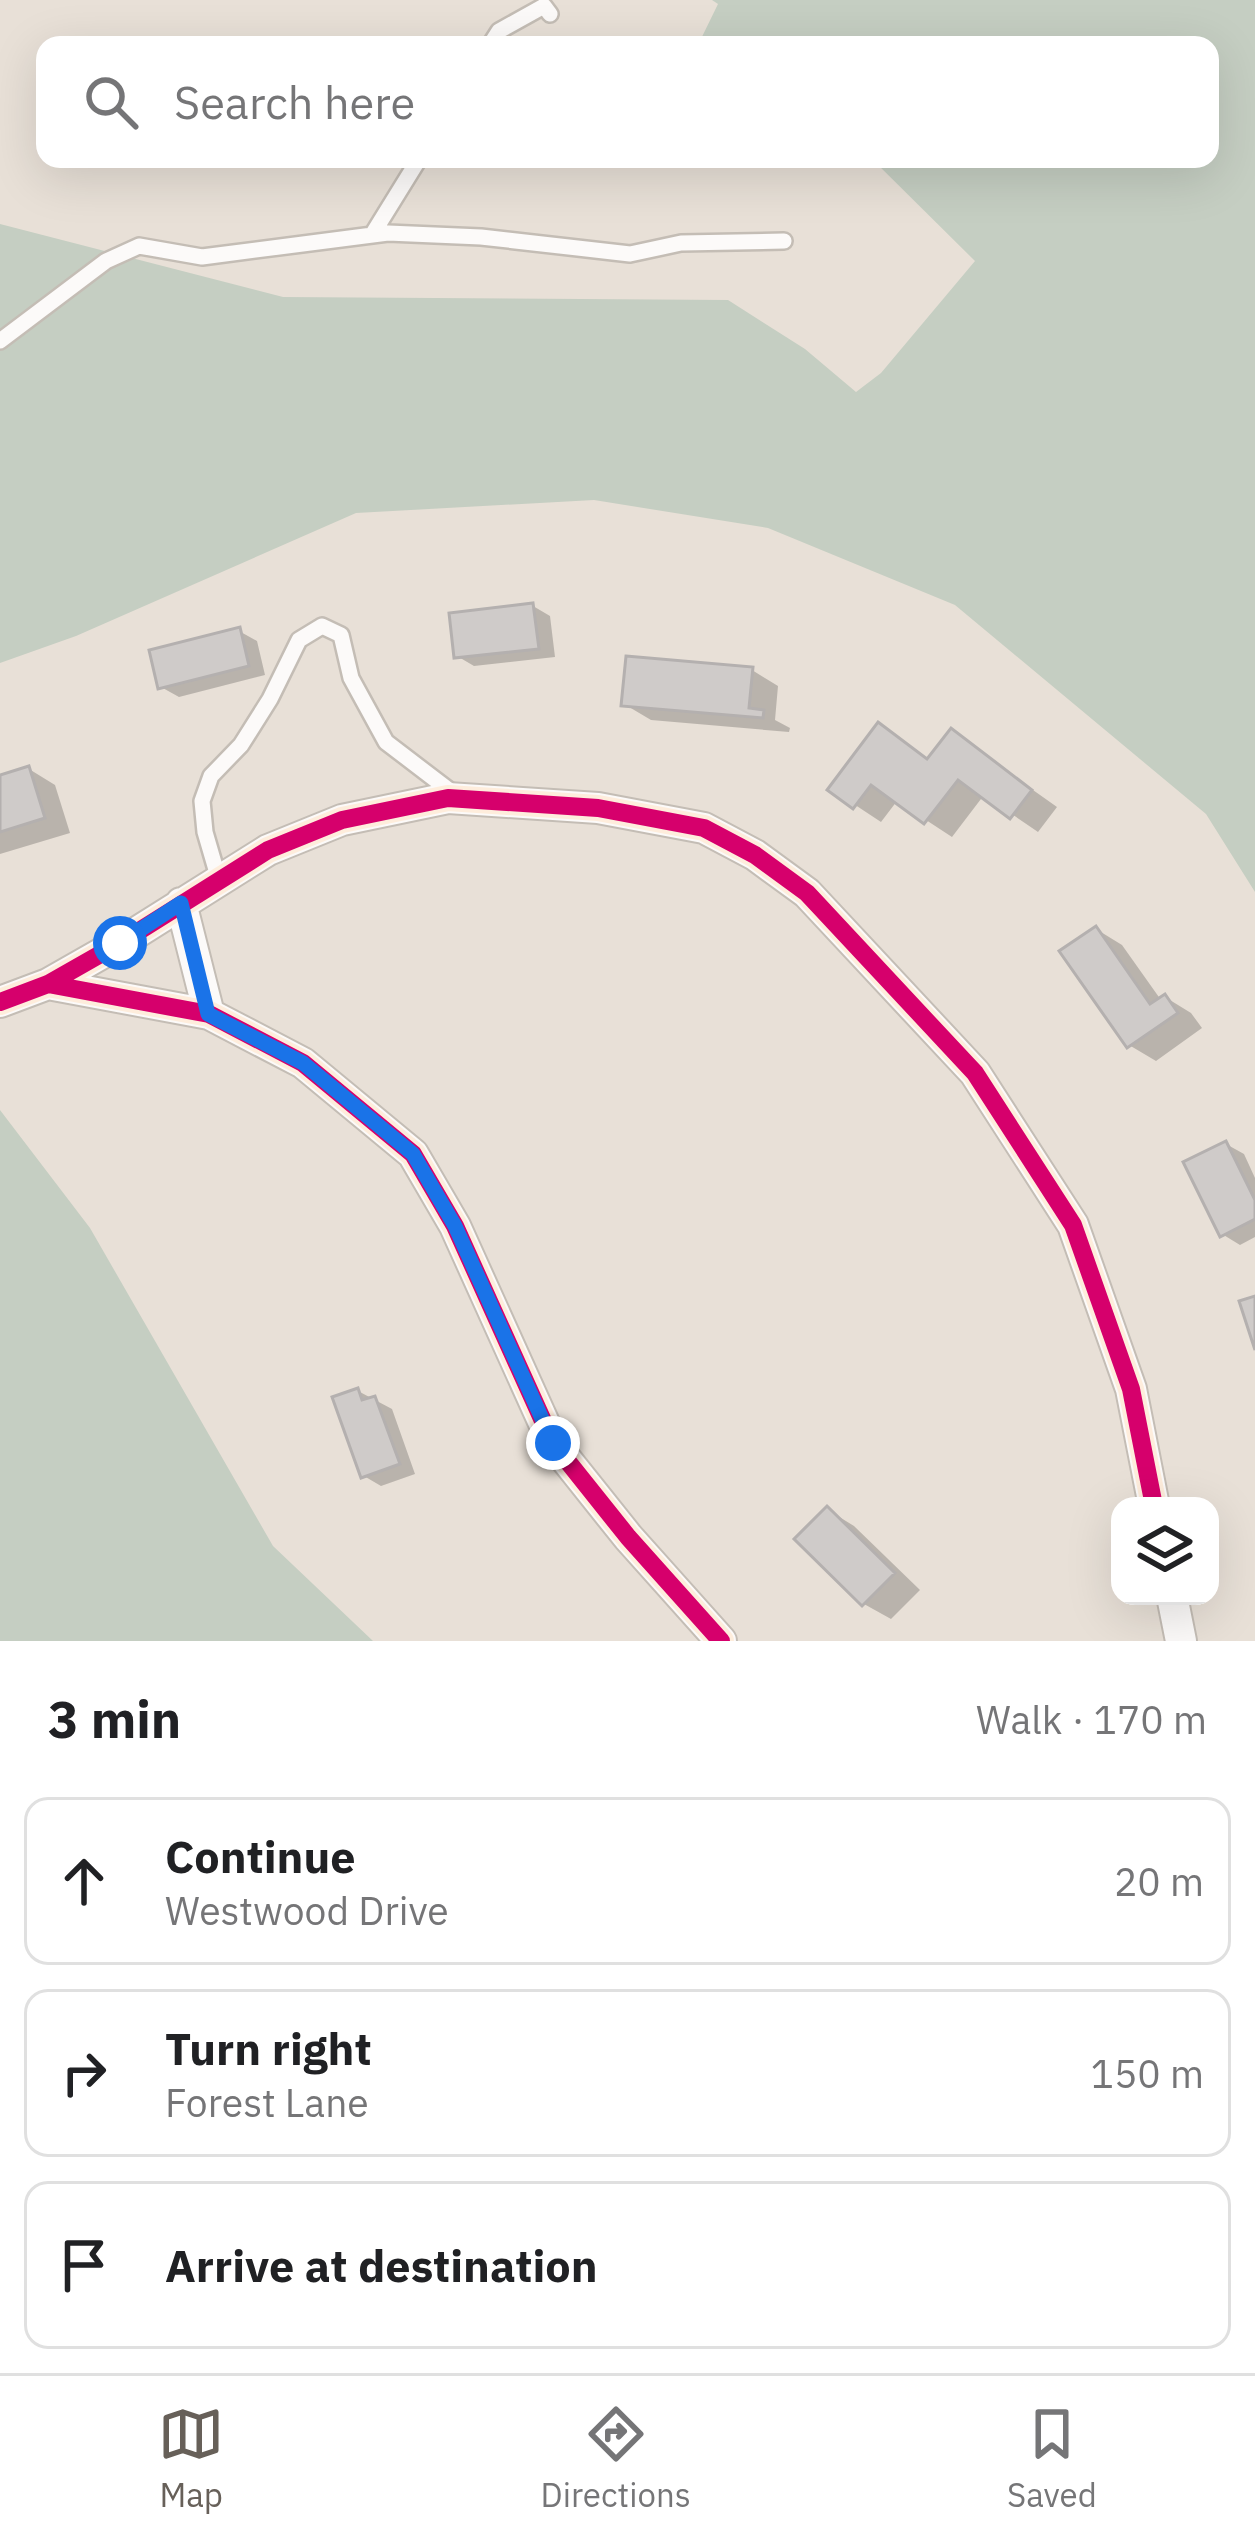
<!DOCTYPE html>
<html lang="en">
<head>
<meta charset="utf-8">
<style>
	:root { --surface:#fff; --page:#f2f2f2; --text:#202124; --muted:#757577; --line:#e0e0e0; --accent:#676059 }
	body { margin:0; font-family:"IBM Plex Sans",sans-serif; background:var(--page); color:var(--text) }
	.controls { position:absolute; right:36px; bottom:36px; display:grid; overflow:hidden; border-radius:24px; box-shadow:0 12px 48px #0002 }
	.controls button { width:108px; height:108px; display:grid; place-items:center; padding:0; border:0; border-bottom:3px solid var(--line); background:var(--surface); color:var(--text); font:60px sans-serif }
	.stop { position:absolute; width:36px; height:36px; margin:-27px; border:9px solid #1a73e8; border-radius:50%; background:#fff }
	.stop.end { background:#1a73e8; border-color:#fff; box-shadow:0 3px 12px #0008 }
	.list { margin:0; padding:0; list-style:none }
	h2 { display:flex; justify-content:space-between; align-items:center; height:156px; margin:0; padding:0 48px; font-size:51px }
	h2 small { font-size:39px; font-weight:400; color:var(--muted) }
	.list li { display:grid; grid-template-columns:78px 1fr auto; gap:36px; align-items:center; box-sizing:border-box; height:168px; margin:0 24px 24px; padding:0 24px; border:3px solid var(--line); border-radius:24px }
	.list b { display:block; font-size:45px; white-space:nowrap }
	.list p { margin:0; font-size:39px; white-space:nowrap; color:var(--muted) }
	.list em { font-size:39px; font-style:normal; color:var(--muted) }
	.icon { flex:none; width:66px; height:66px; fill:none; stroke:currentColor; stroke-width:2; stroke-linecap:round; stroke-linejoin:round }
	.map { position:relative; flex:none; width:1255px; height:1641px; overflow:hidden }
	.search { position:absolute; background:var(--surface); box-shadow:0 12px 48px #0002; left:36px; right:36px; top:36px; height:132px; display:flex; align-items:center; gap:30px; box-sizing:border-box; padding:0 42px; border-radius:24px; color:var(--muted); font-size:45px }
	.sheet { height:732px; background:var(--surface) }
	nav { display:flex; justify-content:space-around; align-items:center; box-sizing:border-box; height:168px; border-top:3px solid var(--line); background:var(--surface); font-size:33px; color:var(--muted) }
	nav a { display:grid; justify-items:center; gap:6px }
	nav .on { color:var(--accent) }
	.map>svg:first-child { display:block }
	.green { fill:#c5cec2 }
	.shadow { fill:#0003 }
	.building { fill:#cfcbc9; stroke:#b4b0af; stroke-width:3 }
	.lines { fill:none; stroke-linecap:round; stroke-linejoin:round }
	.lane-casing { stroke:#c4bdb5; stroke-width:20 }
	.street-casing { stroke:#c4bdb5; stroke-width:34 }
	.lane { stroke:#fcfaf9; stroke-width:15 }
	.street { stroke:#fcfaf9; stroke-width:30 }
	.cycleway-casing { stroke:#feeddc; stroke-width:26 }
	.cycleway { stroke:#d6006c; stroke-width:18 }
	.route { stroke:#1a73e8; stroke-width:15 }
</style>
</head>
<body>
<div class="map">
<svg width="1255" height="1641" viewBox="0 0 1255 1641">
	<rect width="100%" height="100%" fill="#e8e0d7"/>
	<path class="green" d="M 712,0 L 1255,0 L 1255,892 L 1206,814 L 955,605 L 768,528 L 594,500 L 356,513 L 76,636 L 0,663 L 0,224 L 283,297 L 728,300 L 805,349 L 856,392 L 881,373 L 975,261 L 872,159 L 1210,159 L 1210,45 L 698,45 L 718,4 Z
		M 0,1110 L 90,1228 L 273,1546 L 373,1641 L 0,1641 Z"/>
	<path class="shadow" d="M 533,606 L 550,616 L 555,657 L 474,666 L 457,656 Z
		M 239,631 L 257,641 L 265,675 L 179,697 L 161,687 Z
		M 752,670 L 778,686 L 775,720 L 790,728 L 789,732 L 651,720 L 624,704 Z
		M 879,726 L 930,760 L 951,732 L 1057,807 L 1038,832 L 984,795 L 952,837 L 897,801 L 881,822 L 831,789 Z
		M 29,769 L 55,785 L 70,833 L 0,854 L 0,778 Z
		M 1096,929 L 1122,945 L 1161,1000 L 1165,997 L 1191,1013 L 1202,1028 L 1156,1061 L 1129,1045 Z
		M 1226,1144 L 1244,1154 L 1255,1178 L 1255,1237 L 1240,1245 L 1222,1234 Z
		M 358,1391 L 392,1409 L 415,1474 L 381,1486 L 364,1476 Z
		M 828,1510 L 854,1526 L 920,1590 L 891,1619 L 864,1604 Z"/>
	<path class="building" d="M 533,603 L 539,649 L 454,658 L 449,613 Z
		M 240,627 L 249,666 L 158,689 L 149,650 Z
		M 626,656 L 753,667 L 749,708 L 764,710 L 763,718 L 621,706 Z
		M 878,722 L 927,759 L 951,728 L 1032,790 L 1010,819 L 958,780 L 924,824 L 871,785 L 853,809 L 827,790 Z
		M 29,766 L 45,818 L 0,832 L 0,775 Z
		M 1096,926 L 1150,1004 L 1165,994 L 1178,1013 L 1127,1048 L 1059,951 Z
		M 1226,1141 L 1255,1200 L 1255,1219 L 1220,1237 L 1183,1162 Z
		M 1255,1296 L 1255,1350 L 1239,1301 Z
		M 358,1388 L 362,1400 L 375,1396 L 400,1464 L 361,1478 L 332,1397 Z
		M 827,1506 L 895,1573 L 862,1606 L 794,1539 Z"/>
	<g class="lines">
		<defs>
			<path id="lane" d="M 490,45 L 499,31 L 544,6 L 550,14
				M 372,235 L 419,159
				M 0,341 L 106,261 L 139,246 L 202,257 L 388,233 L 481,237 L 630,254 L 681,243 L 784,241
				M 219,880 L 205,832 L 202,801 L 211,776 L 241,745 L 270,699 L 299,640 L 322,626 L 341,635 L 351,678 L 386,742 L 458,797"/>
			<path id="street" d="M 181,903 L 209,1014
				M 48,984 L 209,1014 L 303,1063 L 413,1154 L 455,1226 L 553,1443 L 628,1537 L 721,1641
				M 0,1002 L 48,984 L 120,943 L 268,850 L 342,820 L 448,798 L 598,808 L 704,828 L 755,855 L 807,893 L 975,1073 L 1073,1225 L 1131,1389 L 1154,1506
				M 1172,1596 L 1181,1641"/>
		</defs>
		<use href="#lane" class="lane-casing"/>
		<use href="#street" class="street-casing"/>
		<use href="#lane" class="lane"/>
		<use href="#street" class="street"/>
		<defs>
			<path id="cycleway" d="M 48,984 L 209,1014 L 303,1063 L 413,1154 L 455,1226 L 553,1443 L 628,1537 L 721,1641
				M 0,1002 L 48,984 L 120,943 L 268,850 L 342,820 L 448,798 L 598,808 L 704,828 L 755,855 L 807,893 L 975,1073 L 1073,1225 L 1131,1389 L 1154,1506"/>
		</defs>
		<use href="#cycleway" class="cycleway-casing"/>
		<use href="#cycleway" class="cycleway"/>
	</g>
	<g class="lines">
		<path class="route" d="M 120,943 L 181,903 L 208,1014 L 303,1063 L 413,1154 L 455,1226 L 553,1443"/>
	</g>
</svg>
<div class="controls">
<button><svg class="icon" aria-label="layers" viewBox="0 0 24 24"><path d="M12 4l9 5-9 5-9-5zM3 14l9 5 9-5"/></svg></button>
</div>
<div class="stop" style="left:120px;top:943px"></div>
<div class="stop end" style="left:553px;top:1443px"></div>
<div class="search"><svg class="icon" aria-label="search" viewBox="0 0 24 24"><circle cx="10" cy="10" r="6"/><path d="M15 15l6 6"/></svg>Search here</div>
</div>
<section class="sheet">
<h2>3 min<small>Walk · 170 m</small></h2>
<ul class="list">
<li><svg class="icon" aria-label="ahead" viewBox="0 0 24 24"><path d="M12 20V5M6 11l6-6 6 6"/></svg><div><b>Continue</b><p>Westwood Drive</p></div><em>20 m</em></li>
<li><svg class="icon" aria-label="right" viewBox="0 0 24 24"><path d="M7 20v-9h11M14 6l5 5-5 5"/></svg><div><b>Turn right</b><p>Forest Lane</p></div><em>150 m</em></li>
<li><svg class="icon" aria-label="arrive" viewBox="0 0 24 24"><path d="M6 21V4h12l-3 4 3 4H6"/></svg><div><b>Arrive at destination</b></div></li>
</ul>
</section>
<nav>
<a class="on"><svg class="icon" aria-label="map" viewBox="0 0 24 24"><path d="M3 6l6-2 6 2 6-2v14l-6 2-6-2-6 2zM9 4v14M15 6v14"/></svg>Map</a>
<a><svg class="icon" aria-label="directions" viewBox="0 0 24 24"><path d="M12 3l9 9-9 9-9-9zM9 14v-3h6M13 9l2 2-2 2"/></svg>Directions</a>
<a><svg class="icon" aria-label="saved" viewBox="0 0 24 24"><path d="M7 4h10v16l-5-4-5 4z"/></svg>Saved</a>
</nav>
</body>
</html>
